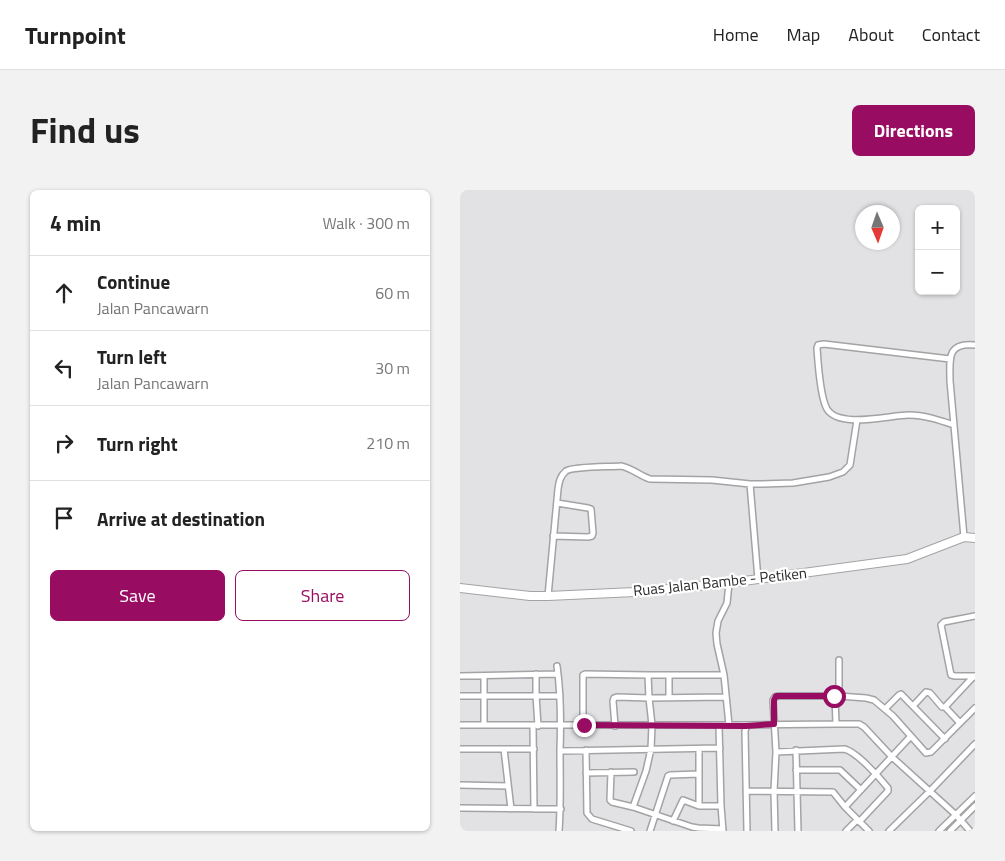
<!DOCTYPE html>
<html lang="en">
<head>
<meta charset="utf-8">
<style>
	:root { --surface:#fff; --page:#f2f2f2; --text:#222; --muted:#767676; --line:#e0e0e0; --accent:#980d62 }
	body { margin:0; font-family:"Titillium Web",sans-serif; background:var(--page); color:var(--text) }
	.controls { position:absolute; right:15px; top:15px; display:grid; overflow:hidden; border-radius:8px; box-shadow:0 1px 4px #0004 }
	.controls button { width:45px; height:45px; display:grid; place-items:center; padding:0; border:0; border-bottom:1px solid var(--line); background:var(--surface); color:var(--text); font:25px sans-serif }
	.compass { position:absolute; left:395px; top:15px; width:45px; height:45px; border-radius:50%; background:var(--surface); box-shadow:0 1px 4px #0004; rotate:178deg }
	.stop { position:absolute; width:15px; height:15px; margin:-11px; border:4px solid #980d62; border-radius:50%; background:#fff }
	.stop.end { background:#980d62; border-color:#fff; box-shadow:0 1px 5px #0008 }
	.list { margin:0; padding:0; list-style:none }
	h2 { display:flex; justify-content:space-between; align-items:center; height:65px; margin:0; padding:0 20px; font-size:21px }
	h2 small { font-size:16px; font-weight:400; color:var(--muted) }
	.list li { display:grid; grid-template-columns:32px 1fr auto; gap:15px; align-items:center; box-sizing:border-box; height:75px; padding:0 20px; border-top:1px solid var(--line) }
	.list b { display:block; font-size:19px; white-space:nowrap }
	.list p { margin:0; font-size:16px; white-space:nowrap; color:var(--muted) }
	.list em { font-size:16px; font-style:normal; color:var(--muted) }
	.actions { display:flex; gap:10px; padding:15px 20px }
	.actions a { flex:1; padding:11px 0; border:1px solid var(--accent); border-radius:8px; text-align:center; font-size:18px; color:var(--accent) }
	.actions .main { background:var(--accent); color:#fff }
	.icon { flex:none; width:28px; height:28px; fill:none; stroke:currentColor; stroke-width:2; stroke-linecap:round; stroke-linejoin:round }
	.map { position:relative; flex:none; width:515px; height:641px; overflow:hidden; border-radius:8px }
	header { display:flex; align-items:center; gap:30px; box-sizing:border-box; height:70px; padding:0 25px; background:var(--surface); border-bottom:1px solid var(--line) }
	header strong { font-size:24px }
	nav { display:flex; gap:28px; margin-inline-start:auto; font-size:18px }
	.intro { display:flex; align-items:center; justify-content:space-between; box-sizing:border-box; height:120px; padding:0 30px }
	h1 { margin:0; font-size:35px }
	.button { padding:12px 22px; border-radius:8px; background:var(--accent); color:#fff; font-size:18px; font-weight:700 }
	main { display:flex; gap:30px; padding:0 30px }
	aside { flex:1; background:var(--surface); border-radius:8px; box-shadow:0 1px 4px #0004 }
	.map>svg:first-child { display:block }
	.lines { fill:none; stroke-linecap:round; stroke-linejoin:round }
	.minor-casing { stroke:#a3a3a6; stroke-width:8 }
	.secondary-casing { stroke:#a3a3a6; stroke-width:10 }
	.minor { stroke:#fff; stroke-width:5 }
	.secondary { stroke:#fff; stroke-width:8 }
	.route { stroke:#980d62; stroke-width:6 }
	.labels { text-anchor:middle; stroke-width:4.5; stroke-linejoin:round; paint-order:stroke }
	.street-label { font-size:15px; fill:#2a2a2b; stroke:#fff }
</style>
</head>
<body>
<header>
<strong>Turnpoint</strong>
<nav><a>Home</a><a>Map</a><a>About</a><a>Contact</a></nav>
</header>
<div class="intro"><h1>Find us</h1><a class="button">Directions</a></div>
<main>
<aside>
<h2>4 min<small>Walk · 300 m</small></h2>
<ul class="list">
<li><svg class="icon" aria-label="ahead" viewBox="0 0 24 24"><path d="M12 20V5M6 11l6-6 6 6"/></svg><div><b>Continue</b><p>Jalan Pancawarn</p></div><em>60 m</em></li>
<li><svg class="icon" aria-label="left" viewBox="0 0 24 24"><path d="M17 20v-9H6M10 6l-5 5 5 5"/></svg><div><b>Turn left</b><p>Jalan Pancawarn</p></div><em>30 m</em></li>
<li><svg class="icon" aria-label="right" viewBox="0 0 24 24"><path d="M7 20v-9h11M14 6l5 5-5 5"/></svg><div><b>Turn right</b></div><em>210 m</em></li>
<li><svg class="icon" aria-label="arrive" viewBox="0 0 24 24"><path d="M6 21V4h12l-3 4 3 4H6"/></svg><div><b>Arrive at destination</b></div></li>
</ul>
<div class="actions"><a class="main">Save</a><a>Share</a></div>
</aside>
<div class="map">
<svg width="515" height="641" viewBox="0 0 515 641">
	<rect width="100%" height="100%" fill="#e2e2e5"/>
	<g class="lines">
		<defs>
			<path id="minor" d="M 490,169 L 364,154 L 358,155 L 357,158 C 358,173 360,207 367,219 C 379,239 430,225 449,225 C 464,225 479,230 494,235
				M 290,294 L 298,389
				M 93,346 L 128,347 L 132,346 L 133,343 L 131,319 L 128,318 L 97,313
				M 504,347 L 490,191 C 490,170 486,152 515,155
				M 269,393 L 267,413 L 258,431 L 256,443 L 257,454 L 264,485 L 269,535
				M 88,406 L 98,299 C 99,292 100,286 106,281 C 114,276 150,277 161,276 C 172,278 180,286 190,289 L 252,290 L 290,294 L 301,294 L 333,293 L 369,287 L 383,282 L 390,275 L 397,230
				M 379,470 L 379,506
				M 97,476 C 101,504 101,532 100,560 C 100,587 101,614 99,641
				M 76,484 L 76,505 L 78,536
				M 0,486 L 98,484
				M 24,486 L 24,535
				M 514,486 L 495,486 L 491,485 L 481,435 L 484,432 L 515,426
				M 0,506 L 100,506
				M 375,506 L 376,534
				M 209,507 L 209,486
				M 453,516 L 466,502 L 470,503 L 482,517 L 485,517 L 500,533
				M 485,517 L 514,486 L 515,487
				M 425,519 L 439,505 L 441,504 L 485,549
				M 0,535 L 287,535 L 376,534 L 399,534 L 404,537 L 432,567 L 496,625 L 510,641
				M 123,535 L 123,485 L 125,484 L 188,485
				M 287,535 L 285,541 L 287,641
				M 73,536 L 74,619
				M 155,536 L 153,511 L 154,508 L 157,507 L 189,508 L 266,507
				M 259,536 L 261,616 L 263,641
				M 0,559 L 74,559
				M 44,559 L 51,619
				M 239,559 L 239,616
				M 126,560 L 127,623 L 132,629 L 171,641
				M 336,560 L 338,641
				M 100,561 L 260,558
				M 316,562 L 384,559 C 396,561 420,588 428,598 L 428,601 L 399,632
				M 336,580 L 380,580 L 401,600
				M 151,582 L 150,610 L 152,612 L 173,617
				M 126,583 L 174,582
				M 0,595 L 48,596
				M 286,601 L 373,602 L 385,617 L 409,641
				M 385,617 L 451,546
				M 0,618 L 101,619
				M 213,631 L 223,610 L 239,616 L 261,616
				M 263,639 L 238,638 L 232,637 L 173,617 L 186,581 L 191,559 L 192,535 L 189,508 L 188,485 L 264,485
				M 190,641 L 208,586 L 210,585 L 239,584
				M 315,641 L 314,601 L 316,562 L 313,510 L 315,507 L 319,506 L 379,506 L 406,508 L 414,510 L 433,526 L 466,563 L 471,562 L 515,518
				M 386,641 L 397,630
				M 429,641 L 470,601 L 515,554
				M 479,641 L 515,606
				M 490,641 L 515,616"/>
			<path id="secondary" d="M 0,398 L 70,406 L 88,406 L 175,402 L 269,393 L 447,369 L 504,347 L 515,348"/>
		</defs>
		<use href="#minor" class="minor-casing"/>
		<use href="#secondary" class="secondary-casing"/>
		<use href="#minor" class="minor"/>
		<use href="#secondary" class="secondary"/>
	</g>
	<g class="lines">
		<path class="route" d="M 124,535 L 286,536 L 314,534 L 314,510 L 316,506 L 374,506"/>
	</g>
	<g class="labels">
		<g class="street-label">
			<text transform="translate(260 392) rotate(-6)" y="5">Ruas Jalan Bambe - Petiken</text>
		</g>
	</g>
</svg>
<div class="controls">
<button>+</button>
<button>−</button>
</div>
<svg class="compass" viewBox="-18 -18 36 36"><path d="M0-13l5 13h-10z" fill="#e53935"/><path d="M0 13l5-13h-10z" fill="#767676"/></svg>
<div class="stop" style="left:374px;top:506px"></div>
<div class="stop end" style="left:124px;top:535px"></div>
</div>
</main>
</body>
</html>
